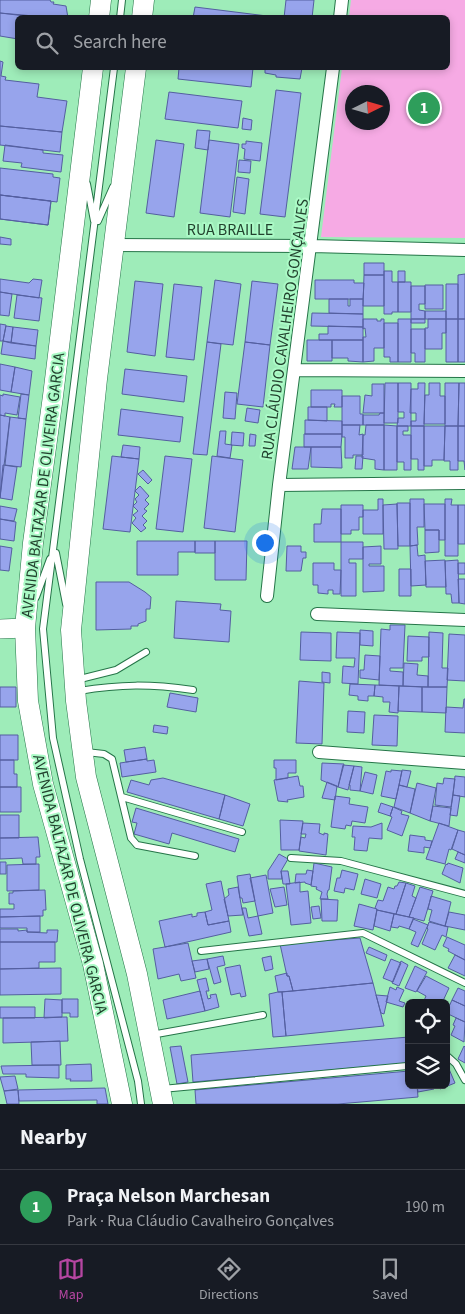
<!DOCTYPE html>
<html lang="en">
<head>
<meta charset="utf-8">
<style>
	:root { --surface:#171b24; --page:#20242c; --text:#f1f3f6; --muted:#9ea1a6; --line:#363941; --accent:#b646a2 }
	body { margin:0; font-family:"Source Sans 3",sans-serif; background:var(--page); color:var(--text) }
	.controls { position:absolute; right:15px; bottom:15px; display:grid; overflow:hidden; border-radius:8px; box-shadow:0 2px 8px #0003 }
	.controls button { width:45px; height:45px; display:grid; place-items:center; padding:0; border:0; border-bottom:1px solid var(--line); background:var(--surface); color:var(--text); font:25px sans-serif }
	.compass { position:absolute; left:345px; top:85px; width:45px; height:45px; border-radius:50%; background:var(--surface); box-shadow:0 2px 8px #0003; rotate:85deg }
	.you { position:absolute; left:264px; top:542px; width:18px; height:18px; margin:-12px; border:4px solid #fff; border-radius:50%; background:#1a73e8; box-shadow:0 0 0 8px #1a73e833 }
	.badge { display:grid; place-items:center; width:32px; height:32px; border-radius:50%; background:var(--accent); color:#fff; font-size:16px; font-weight:700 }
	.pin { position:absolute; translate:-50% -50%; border:2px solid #fff; box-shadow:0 1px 5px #0006 }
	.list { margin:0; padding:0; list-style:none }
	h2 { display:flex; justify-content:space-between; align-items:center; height:65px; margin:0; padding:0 20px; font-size:21px }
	h2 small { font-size:16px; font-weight:400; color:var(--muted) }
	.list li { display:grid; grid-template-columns:32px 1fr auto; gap:15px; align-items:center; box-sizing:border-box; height:75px; padding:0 20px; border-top:1px solid var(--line) }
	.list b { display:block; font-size:19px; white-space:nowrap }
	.list p { margin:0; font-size:16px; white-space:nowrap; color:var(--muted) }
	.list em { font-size:16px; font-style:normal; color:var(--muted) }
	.icon { flex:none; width:28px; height:28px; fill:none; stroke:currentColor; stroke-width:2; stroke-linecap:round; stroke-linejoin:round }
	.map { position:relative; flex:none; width:465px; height:1104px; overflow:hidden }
	.search { position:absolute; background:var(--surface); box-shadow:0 2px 8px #0003; left:15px; right:15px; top:15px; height:55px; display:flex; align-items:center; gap:12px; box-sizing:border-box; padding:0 18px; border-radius:8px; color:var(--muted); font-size:19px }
	.sheet { height:140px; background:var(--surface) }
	nav { display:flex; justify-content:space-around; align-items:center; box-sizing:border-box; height:70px; border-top:1px solid var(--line); background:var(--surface); font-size:14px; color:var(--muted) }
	nav a { display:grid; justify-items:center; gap:2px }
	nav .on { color:var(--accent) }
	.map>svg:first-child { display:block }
	.green { fill:#f6aae4; fill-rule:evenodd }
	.building { fill:#97a4ec; stroke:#545fa0 }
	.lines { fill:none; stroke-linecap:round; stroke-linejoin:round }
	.lane-casing { stroke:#257548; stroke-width:8 }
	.street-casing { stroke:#257548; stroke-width:14 }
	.secondary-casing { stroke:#257548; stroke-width:20 }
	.primary-casing { stroke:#257548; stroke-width:21 }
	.lane { stroke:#fff; stroke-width:6 }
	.street { stroke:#fff; stroke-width:12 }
	.secondary { stroke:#fff; stroke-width:19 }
	.primary { stroke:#fff; stroke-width:20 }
	.labels { text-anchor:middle; stroke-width:4; stroke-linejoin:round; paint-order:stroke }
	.street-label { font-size:16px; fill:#22422e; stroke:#abfac6 }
</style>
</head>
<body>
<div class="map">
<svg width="465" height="1104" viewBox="0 0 465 1104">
	<rect width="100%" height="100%" fill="#9eecb9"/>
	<path class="green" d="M 351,0 L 465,0 L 465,238 L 321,237 L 342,68 L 448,68 L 448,18 L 349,17 ZM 382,92 L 382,122 L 352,122 L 352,92 Z"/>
	<path class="building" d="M 0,0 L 50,0 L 51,2 L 54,2 L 53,4 L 66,6 L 68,18 L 43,18 L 0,13 Z
		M 286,0 L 314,0 L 312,18 L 284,18 Z
		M 195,7 L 267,16 L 266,18 L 193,18 Z
		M 0,13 L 34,16 L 43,18 L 18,18 L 18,39 L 0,36 Z
		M 0,61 L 3,62 L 1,76 L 6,77 L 5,80 L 39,84 L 37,97 L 67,101 L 62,132 L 0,126 Z
		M 179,68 L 253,68 L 251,87 L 178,79 Z
		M 265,68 L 302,68 L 300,79 L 276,77 L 276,75 L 265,73 Z
		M 276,90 L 301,93 L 285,217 L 260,214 Z
		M 169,92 L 242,101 L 238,128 L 165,119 Z
		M 243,118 L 252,120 L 251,130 L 242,129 Z
		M 0,126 L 62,132 L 60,152 L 0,145 Z
		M 197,130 L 210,131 L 208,150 L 195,148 Z
		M 156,140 L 184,144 L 174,217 L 146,213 Z
		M 209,140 L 239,144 L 230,217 L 200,213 Z
		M 246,141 L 262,143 L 260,161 L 244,159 L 245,149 L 242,148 L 242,144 L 246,144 Z
		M 5,145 L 43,150 L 43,153 L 63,155 L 61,172 L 21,167 L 22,163 L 3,161 Z
		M 239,160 L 251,161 L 250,173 L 238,172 Z
		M 0,168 L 53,174 L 53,177 L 60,178 L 57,202 L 0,195 Z
		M 237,177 L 249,179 L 245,214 L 233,212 Z
		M 0,195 L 51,201 L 48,225 L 0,219 Z
		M 0,195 L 51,201 L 48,225 L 0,219 Z
		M 0,237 L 11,239 L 11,245 L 0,244 Z
		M 364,263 L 384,263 L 384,275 L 364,275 Z
		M 384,271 L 392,271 L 392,282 L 398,282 L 398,312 L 392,312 L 392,314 L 384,314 Z
		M 398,271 L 405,271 L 405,282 L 398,282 Z
		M 465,274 L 465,319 L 458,319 L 458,275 Z
		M 364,275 L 384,275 L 384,306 L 363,306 Z
		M 0,279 L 29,283 L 33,279 L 42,280 L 39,298 L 0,292 Z
		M 215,280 L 241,284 L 233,345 L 207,342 Z
		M 315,280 L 354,280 L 354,283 L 364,283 L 363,299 L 315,299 Z
		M 135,281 L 163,284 L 155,356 L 127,352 Z
		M 252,281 L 278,284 L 270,345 L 245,342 Z
		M 398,282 L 411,282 L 411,312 L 398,312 Z
		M 174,284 L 202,287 L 194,360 L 166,357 Z
		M 446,284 L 458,284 L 458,319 L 446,319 Z
		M 425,285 L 443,285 L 443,309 L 425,309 Z
		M 411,286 L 425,286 L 425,304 L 419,304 L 419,310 L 425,311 L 425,319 L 411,319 Z
		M 0,292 L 12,294 L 9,316 L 0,315 Z
		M 17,295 L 42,298 L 39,321 L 14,318 Z
		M 329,299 L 348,299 L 348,306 L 350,306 L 350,299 L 363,299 L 363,314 L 329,313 Z
		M 425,311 L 446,311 L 446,319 L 425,319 Z
		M 312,313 L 363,314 L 363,327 L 311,326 Z
		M 363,319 L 377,319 L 377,321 L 381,321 L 381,319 L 384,319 L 384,348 L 374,348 L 374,361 L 363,362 L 363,337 L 366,337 L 365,328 L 363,329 Z
		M 398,319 L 411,319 L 411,362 L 398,362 Z
		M 411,319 L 425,319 L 425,323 L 411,323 Z
		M 428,319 L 446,319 L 446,333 L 442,333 L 442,349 L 425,349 L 425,328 L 428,328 Z
		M 446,319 L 458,319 L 458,362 L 446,362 Z
		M 458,319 L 465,319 L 465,362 L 458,362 Z
		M 384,323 L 398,323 L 398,362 L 390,362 L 390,357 L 384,357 Z
		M 0,324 L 6,325 L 3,341 L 0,341 Z
		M 6,326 L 13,327 L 11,343 L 3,341 Z
		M 328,326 L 363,327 L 363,340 L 319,340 L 319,334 L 328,334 Z
		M 13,327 L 38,330 L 36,346 L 11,343 Z
		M 411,329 L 425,329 L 425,362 L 415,362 L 415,353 L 411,353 Z
		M 307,340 L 332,340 L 332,361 L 307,361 Z
		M 332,340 L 363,340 L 363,362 L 348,361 L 348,358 L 332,358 Z
		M 3,341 L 36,346 L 35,359 L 1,354 Z
		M 207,342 L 221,344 L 207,455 L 193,454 Z
		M 245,342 L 270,345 L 263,407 L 237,404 Z
		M 0,364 L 15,367 L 11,392 L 0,390 Z
		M 15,367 L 32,371 L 29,395 L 11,392 Z
		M 125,369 L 187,376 L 184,402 L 122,394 Z
		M 385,383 L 398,383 L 398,423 L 384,423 Z
		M 398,383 L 411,383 L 411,426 L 397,426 L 398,418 L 404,418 L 404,412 L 398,412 Z
		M 418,383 L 425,383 L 424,426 L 411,426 L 411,421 L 416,421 L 416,413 L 410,413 L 411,389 L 418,389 Z
		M 429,383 L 440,383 L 440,396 L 445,396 L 445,424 L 424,424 L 425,395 L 429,395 Z
		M 445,383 L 459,383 L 458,426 L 445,426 Z
		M 459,383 L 465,383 L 465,426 L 458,426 Z
		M 372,384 L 384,384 L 384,413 L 363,413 L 365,395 L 372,396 Z
		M 311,390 L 342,390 L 342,407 L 334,407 L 335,404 L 331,404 L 331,407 L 311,407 Z
		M 225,392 L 237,393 L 235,419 L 223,418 Z
		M 3,394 L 20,397 L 17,415 L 5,413 L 5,416 L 0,415 L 0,395 L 3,396 Z
		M 21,394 L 29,395 L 26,419 L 18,418 Z
		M 342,396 L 360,396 L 360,414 L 363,414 L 363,425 L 342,425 Z
		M 308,407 L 327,407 L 327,421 L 308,420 Z
		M 247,408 L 260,410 L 258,423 L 245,421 Z
		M 121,409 L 183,417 L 180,442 L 118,435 Z
		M 380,413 L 384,413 L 384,425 L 363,425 L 363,415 L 379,415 Z
		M 0,415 L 10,417 L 0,498 Z
		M 10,417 L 26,419 L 21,467 L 5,465 Z
		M 305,420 L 342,421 L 342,434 L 305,434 Z
		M 342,425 L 360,425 L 359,435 L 363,434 L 363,455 L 353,455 L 353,458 L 345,458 L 345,437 L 342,437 Z
		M 366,425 L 384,425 L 384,470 L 375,469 L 375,460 L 362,458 L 363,435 L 365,435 Z
		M 384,425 L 397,426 L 397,470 L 384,470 Z
		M 397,426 L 408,426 L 408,431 L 403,431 L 403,435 L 411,435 L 411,470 L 404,470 L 404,462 L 397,462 Z
		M 411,426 L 424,426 L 424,470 L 418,470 L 418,459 L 411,459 Z
		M 424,426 L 445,426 L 444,460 L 432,460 L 432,466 L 424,466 Z
		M 445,426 L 458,426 L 458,470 L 450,470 L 450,461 L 444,461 Z
		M 458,426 L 465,426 L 465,470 L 464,461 L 458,461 Z
		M 220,431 L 226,431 L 225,444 L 232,445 L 230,458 L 217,456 Z
		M 232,432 L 244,433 L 243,446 L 231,445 Z
		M 250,434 L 256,435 L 255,446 L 249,446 Z
		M 304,434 L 342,434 L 341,447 L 304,447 Z
		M 123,445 L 140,447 L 139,459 L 121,457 Z
		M 295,447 L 311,447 L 308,469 L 292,469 Z
		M 311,447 L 341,447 L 342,468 L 311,467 Z
		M 112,456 L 139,459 L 130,532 L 103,529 Z
		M 165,456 L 192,459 L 183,532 L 156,529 Z
		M 212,456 L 243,460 L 235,532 L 204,528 Z
		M 356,456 L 363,456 L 362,469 L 355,469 Z
		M 3,465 L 17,467 L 12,500 L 0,498 Z
		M 143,470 L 152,480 L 148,484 L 138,474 Z
		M 140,486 L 149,496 L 145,500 L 149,504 L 144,509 L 147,511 L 142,516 L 147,521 L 143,525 L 146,528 L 141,532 L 132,523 L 136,518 L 133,515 L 138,511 L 133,506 L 137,502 L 135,499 L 139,495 L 135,491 Z
		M 378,499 L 383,499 L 383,534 L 363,534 L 363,510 L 378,510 Z
		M 410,499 L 424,499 L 424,527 L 417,527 L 418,545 L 410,546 Z
		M 445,499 L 452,499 L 451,505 L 458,505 L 458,556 L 445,556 Z
		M 397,503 L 410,503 L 410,546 L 398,546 Z
		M 397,504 L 398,549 L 384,549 L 383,505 Z
		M 424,504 L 445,504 L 445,540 L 439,540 L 439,530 L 425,530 Z
		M 341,505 L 363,505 L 363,517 L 359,517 L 359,530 L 351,530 L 351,534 L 341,534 Z
		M 458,505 L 465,505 L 465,544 L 458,544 Z
		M 0,506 L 17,509 L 14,521 L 0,519 Z
		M 322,509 L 341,509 L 341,542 L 314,542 L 314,524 L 321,524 Z
		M 0,519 L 16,522 L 14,541 L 0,539 Z
		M 425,530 L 439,530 L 439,552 L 425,553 Z
		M 137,541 L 195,541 L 195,552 L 178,552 L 178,575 L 137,575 Z
		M 195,541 L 215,541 L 215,553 L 195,553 Z
		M 215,541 L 247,541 L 246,580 L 215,580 Z
		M 341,542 L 363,542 L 363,559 L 349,559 L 349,563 L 356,563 L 356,596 L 341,596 Z
		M 417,545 L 418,556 L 425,555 L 426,585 L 411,586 L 410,546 Z
		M 0,546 L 12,548 L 9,571 L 0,570 Z
		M 287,546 L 301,546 L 301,552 L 306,552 L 306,558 L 303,558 L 301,571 L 286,571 Z
		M 381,546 L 381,564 L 369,564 L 369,566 L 384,566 L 384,591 L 363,592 L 363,547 Z
		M 445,560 L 446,587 L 426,587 L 425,561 Z
		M 458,560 L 459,603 L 452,603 L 451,594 L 446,594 L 445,561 Z
		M 313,563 L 334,563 L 334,570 L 341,570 L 340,594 L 333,594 L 333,590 L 328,590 L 328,594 L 318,593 L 318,585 L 313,585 Z
		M 458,563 L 465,563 L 465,574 L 458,574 Z
		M 399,569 L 411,569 L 411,596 L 399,596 Z
		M 458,579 L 465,579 L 465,604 L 459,603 Z
		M 96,582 L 129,582 L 145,592 L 151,597 L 150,609 L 146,609 L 146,621 L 138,624 L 138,626 L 131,626 L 131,629 L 96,630 Z
		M 176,601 L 221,604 L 220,610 L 231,611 L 229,642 L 174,638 Z
		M 390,625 L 405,625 L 403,668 L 390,668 L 390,671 L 403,672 L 403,686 L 379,685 L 381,629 L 390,630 Z
		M 360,630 L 373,631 L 373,646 L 360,645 Z
		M 301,632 L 331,633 L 331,661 L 300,660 Z
		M 337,632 L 360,633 L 358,684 L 342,683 L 343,666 L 354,667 L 355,658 L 336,658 Z
		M 429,632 L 443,633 L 442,668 L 448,668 L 447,687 L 428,687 Z
		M 449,634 L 465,635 L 465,681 L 447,680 Z
		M 408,636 L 429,637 L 429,657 L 422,657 L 422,661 L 407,661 Z
		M 365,655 L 380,656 L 379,680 L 360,678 L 360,670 L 364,670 Z
		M 404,663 L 418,664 L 417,675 L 428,676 L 428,687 L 403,686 Z
		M 322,672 L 330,673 L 330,683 L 322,682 Z
		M 299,681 L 324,683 L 322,744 L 296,743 Z
		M 350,684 L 375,685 L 374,696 L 368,696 L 368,701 L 358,700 L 358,696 L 349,695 Z
		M 375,685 L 399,686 L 398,713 L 389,712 L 390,702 L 383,702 L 383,697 L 374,696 Z
		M 399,686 L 422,687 L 422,712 L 398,711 Z
		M 0,687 L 16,687 L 16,707 L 0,707 Z
		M 422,687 L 447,687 L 446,713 L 422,712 Z
		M 170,693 L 198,698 L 196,712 L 167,707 Z
		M 464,699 L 465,699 L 465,733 L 445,732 L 446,707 L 463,708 Z
		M 348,711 L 365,712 L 364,733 L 347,732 Z
		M 374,715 L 398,716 L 397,746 L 372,745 Z
		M 154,725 L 168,727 L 167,734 L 153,732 Z
		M 0,735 L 18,735 L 18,760 L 0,760 Z
		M 145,747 L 147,759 L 126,762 L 124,750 Z
		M 147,759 L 147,761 L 154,760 L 156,772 L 122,777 L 120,763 Z
		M 0,760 L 14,760 L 14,774 L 17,774 L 17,787 L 0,787 Z
		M 274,760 L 296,760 L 296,773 L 288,773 L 288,778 L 276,780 L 276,768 L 274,768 Z
		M 322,763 L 344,764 L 338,787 L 321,780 Z
		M 343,765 L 354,766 L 348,790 L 338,787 Z
		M 354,766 L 362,767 L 360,791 L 350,790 L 350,785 L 349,785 Z
		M 391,770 L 402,771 L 396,799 L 381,796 L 386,771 L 391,772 Z
		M 402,770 L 411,771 L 407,787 L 399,785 Z
		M 365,772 L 377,775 L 373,794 L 360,791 Z
		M 298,776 L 300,786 L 303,786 L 304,797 L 287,800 L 288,802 L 278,801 L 274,780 Z
		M 455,776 L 465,777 L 465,797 L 453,795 Z
		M 163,778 L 225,795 L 219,819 L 127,792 L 131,780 L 149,785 L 151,780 Z
		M 444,778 L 455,779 L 451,807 L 435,805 L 437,783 L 443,784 Z
		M 327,782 L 337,786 L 335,800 L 322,798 Z
		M 417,783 L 436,788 L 430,821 L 410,813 Z
		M 399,785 L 415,789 L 410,813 L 394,807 Z
		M 0,787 L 21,787 L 21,812 L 0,812 Z
		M 225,795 L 250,804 L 243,826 L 219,819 Z
		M 453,795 L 460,796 L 457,816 L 450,815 Z
		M 335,796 L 350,798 L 349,804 L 368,807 L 365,823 L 352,821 L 351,826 L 346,825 L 345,829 L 331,827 Z
		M 381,803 L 393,807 L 390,816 L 378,812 Z
		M 433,806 L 451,808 L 449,826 L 430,821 Z
		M 393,807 L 402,811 L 401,814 L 409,816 L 402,836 L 387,830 L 392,817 L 390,816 Z
		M 136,808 L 239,839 L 235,852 L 172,833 L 169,844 L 134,834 L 137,823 L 132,822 Z
		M 0,815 L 19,815 L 19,838 L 0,838 Z
		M 280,820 L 303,821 L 299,850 L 281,850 Z
		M 303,823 L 320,824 L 319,833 L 324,835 L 324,833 L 328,834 L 326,855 L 299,851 L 301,837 L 305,838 L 306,834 L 301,834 Z
		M 382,823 L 382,839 L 369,838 L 367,851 L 354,850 L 355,837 L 352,837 L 353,826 L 371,827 Z
		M 439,823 L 458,830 L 451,850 L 449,849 L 445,864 L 426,859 Z
		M 458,830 L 465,832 L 465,855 L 452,849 Z
		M 410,835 L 425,837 L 425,840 L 432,841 L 430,848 L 424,847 L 424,853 L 408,851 Z
		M 38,837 L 40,857 L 36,857 L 36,864 L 23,864 L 22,858 L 0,859 L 0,838 Z
		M 458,852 L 465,855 L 465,863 L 455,859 Z
		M 279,854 L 288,859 L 281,871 L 282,879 L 268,879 L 268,871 Z
		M 0,862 L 6,862 L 6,874 L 0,874 Z
		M 314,863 L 332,867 L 329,890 L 328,890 L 327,894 L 328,899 L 320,899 L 322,892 L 316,889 L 317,887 L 311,886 Z
		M 448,863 L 463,868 L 460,883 L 442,874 L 446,864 L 447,865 Z
		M 39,864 L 39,890 L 7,891 L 7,865 Z
		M 307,870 L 313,871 L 311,885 L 305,883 L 305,882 L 295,883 L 296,874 L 306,874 Z
		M 342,870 L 358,874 L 354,890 L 345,888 L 344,893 L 334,891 L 337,878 L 340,878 Z
		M 281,871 L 288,871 L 290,884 L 283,884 Z
		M 250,874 L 255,901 L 243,903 L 242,898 L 240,898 L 237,876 Z
		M 266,875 L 273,913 L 258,916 L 250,878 Z
		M 365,879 L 381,884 L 377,898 L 361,894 Z
		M 221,881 L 229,921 L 208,925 L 205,912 L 212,910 L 206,884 Z
		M 300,882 L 300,892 L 308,891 L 311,923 L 291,925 L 286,884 Z
		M 399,882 L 406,883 L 396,914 L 377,910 L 375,908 L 378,900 L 383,901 L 388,887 L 394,889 L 395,886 L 397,886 Z
		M 406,883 L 415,886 L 412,896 L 416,898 L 409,917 L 396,914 Z
		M 238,887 L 243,915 L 228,916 L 224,899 L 229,895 L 228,889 Z
		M 284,887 L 287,905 L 275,907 L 270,889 Z
		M 420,887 L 433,891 L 424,921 L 409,917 Z
		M 45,890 L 46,910 L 43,910 L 43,916 L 0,917 L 0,909 L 14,909 L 14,904 L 9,904 L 9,893 L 13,893 L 13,891 Z
		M 431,896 L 451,902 L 445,926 L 429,921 L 432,910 L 428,909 Z
		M 321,899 L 338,900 L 337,921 L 322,921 Z
		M 359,904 L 377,909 L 373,930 L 354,926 Z
		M 319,906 L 321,918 L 313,919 L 311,907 Z
		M 242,908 L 246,908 L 248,918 L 258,916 L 262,934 L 249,936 Z
		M 377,910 L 394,914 L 390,931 L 374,926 Z
		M 205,912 L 208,925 L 229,921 L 231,932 L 165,947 L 159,921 L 192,914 L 192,917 L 197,916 L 197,913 Z
		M 449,912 L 465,915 L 465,930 L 445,926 Z
		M 394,914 L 414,918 L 409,929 L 399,926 L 398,928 L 391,927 Z
		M 40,916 L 40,932 L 27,932 L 27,928 L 0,928 L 0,917 Z
		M 413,919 L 428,925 L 418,947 L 411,944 L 416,932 L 409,929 Z
		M 429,922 L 448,927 L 446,937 L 442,935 L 435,950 L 422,944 L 428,929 L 427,928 Z
		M 0,929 L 18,929 L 18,931 L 27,930 L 27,932 L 47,933 L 47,930 L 58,930 L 57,942 L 0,942 Z
		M 447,937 L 465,945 L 465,960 L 448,951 L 449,949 L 443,946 Z
		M 360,938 L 373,983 L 293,991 L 289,976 L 287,976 L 280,944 Z
		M 0,942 L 55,942 L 55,962 L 39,962 L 39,968 L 0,969 Z
		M 188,943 L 196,978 L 181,981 L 179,974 L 158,979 L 153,949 Z
		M 369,947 L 387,955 L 385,961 L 366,953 Z
		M 455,955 L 465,960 L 465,976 L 448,968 Z
		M 223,956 L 225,965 L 217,967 L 221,982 L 214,984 L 207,959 Z
		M 271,956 L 273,969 L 265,971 L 262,958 Z
		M 207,959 L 209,969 L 195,972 L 192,961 Z
		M 391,959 L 401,963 L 393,982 L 383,978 Z
		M 401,961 L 408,965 L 399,986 L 392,983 Z
		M 240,965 L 246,996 L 241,997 L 240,993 L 231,995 L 225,968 Z
		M 415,966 L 427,972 L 416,992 L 405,988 Z
		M 61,968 L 61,994 L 0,995 L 0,969 Z
		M 287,973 L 287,976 L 289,976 L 293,991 L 278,992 L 275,976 Z
		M 426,976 L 449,988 L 442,1003 L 423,1003 L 426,996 L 417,991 Z
		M 206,978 L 209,991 L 206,991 L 208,999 L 211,998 L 210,995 L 216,994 L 219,1007 L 205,1011 L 197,980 Z
		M 373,983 L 384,1026 L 286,1036 L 282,992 Z
		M 390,987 L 396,990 L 397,987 L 404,990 L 399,1001 L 405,1003 L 403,1007 L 386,1002 Z
		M 458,988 L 465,991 L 465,1006 L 452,1000 Z
		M 200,991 L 205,1011 L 167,1019 L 163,1000 Z
		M 278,992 L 282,992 L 286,1036 L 273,1037 L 269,994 Z
		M 376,995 L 388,996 L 384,1014 L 381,1013 Z
		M 45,999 L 62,1000 L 62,1017 L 44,1018 Z
		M 62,999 L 78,999 L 78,1017 L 70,1017 L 70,1013 L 62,1013 Z
		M 452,1000 L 465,1006 L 465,1022 L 446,1013 Z
		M 0,1007 L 35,1007 L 35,1018 L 0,1018 Z
		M 67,1017 L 68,1041 L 3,1043 L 3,1018 Z
		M 456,1018 L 465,1022 L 464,1042 L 451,1035 L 455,1026 L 453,1025 Z
		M 409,1037 L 409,1063 L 193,1082 L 191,1055 Z
		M 60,1041 L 61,1065 L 32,1065 L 31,1042 Z
		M 181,1046 L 188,1082 L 177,1084 L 170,1047 Z
		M 464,1046 L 465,1047 L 465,1063 L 458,1059 Z
		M 446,1062 L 455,1083 L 440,1089 L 439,1085 L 446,1085 Z
		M 91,1064 L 92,1081 L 70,1081 L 71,1079 L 66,1079 L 66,1065 Z
		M 59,1065 L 59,1078 L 26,1077 L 26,1074 L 3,1074 L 1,1066 Z
		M 409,1071 L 409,1085 L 417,1085 L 418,1097 L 338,1104 L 196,1104 L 195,1090 Z
		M 15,1076 L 18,1089 L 4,1091 L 0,1077 Z
		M 417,1085 L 434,1085 L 434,1089 L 418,1092 Z
		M 105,1088 L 108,1104 L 97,1104 L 97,1100 L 19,1101 L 18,1090 Z
		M 18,1090 L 19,1104 L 7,1104 L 4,1091 Z"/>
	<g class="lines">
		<defs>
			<path id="lane" d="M 120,18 L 122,0
				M 114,68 L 43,629 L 53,738 L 80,859 L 138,1081 L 141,1104
				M 87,184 L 94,221
				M 98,221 L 113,187
				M 56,553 L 66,604
				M 36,597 L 50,559
				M 76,680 L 116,670 L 146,652
				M 79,691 C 121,684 150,684 193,690
				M 86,752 L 104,754 L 112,759 L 131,838 L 137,845 L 195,856
				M 122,797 L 242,832
				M 291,858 L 341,861 L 465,894
				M 201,951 L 363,933 L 465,983
				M 151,1035 L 263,1015
				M 446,1055 L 456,1064 L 465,1080
				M 162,1089 L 407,1066"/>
			<path id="street" d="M 340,18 L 342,0
				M 114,245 L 312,246 L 465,250
				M 295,370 L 465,371
				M 279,485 L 465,483
				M 267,596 L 279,485 L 333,68
				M 317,614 L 465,620
				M 319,752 L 465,763"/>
			<path id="secondary" d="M 0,629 L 25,628"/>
			<path id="primary" d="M 99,18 L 101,0
				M 142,18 L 144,0
				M 93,68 L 53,396 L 33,543 L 25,628 L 28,701 L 43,784 L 93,964 L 122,1104
				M 136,68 L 97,379 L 71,630 L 76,701 L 86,777 L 137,974 L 163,1104"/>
		</defs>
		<use href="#lane" class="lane-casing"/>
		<use href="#street" class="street-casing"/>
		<use href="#secondary" class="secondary-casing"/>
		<use href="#primary" class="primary-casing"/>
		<use href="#lane" class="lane"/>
		<use href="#street" class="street"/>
		<use href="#secondary" class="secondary"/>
		<use href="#primary" class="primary"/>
	</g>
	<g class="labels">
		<g class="street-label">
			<text x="230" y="235">RUA BRAILLE</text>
			<text transform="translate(284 329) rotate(-82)" y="6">RUA CLÁUDIO CAVALHEIRO GONÇALVES</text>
			<text transform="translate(42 485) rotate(-83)" y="6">AVENIDA BALTAZAR DE OLIVEIRA GARCIA</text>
			<text transform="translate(71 884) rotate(76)" y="6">AVENIDA BALTAZAR DE OLIVEIRA GARCIA</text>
		</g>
	</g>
</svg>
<div class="controls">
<button><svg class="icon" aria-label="locate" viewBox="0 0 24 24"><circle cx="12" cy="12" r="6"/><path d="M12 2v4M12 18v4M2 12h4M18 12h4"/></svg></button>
<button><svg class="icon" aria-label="layers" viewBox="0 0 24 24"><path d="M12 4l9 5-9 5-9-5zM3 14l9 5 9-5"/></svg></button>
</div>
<svg class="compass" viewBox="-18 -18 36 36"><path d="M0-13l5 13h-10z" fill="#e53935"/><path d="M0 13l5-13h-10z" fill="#9ea1a6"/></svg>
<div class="you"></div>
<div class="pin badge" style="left:424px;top:108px;background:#2e9e5b">1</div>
<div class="search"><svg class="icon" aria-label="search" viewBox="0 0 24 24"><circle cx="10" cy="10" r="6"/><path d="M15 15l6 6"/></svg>Search here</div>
</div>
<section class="sheet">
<h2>Nearby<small></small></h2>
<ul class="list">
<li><span class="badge" style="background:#2e9e5b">1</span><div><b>Praça Nelson Marchesan</b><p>Park · Rua Cláudio Cavalheiro Gonçalves</p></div><em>190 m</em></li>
</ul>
</section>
<nav>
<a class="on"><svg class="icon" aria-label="map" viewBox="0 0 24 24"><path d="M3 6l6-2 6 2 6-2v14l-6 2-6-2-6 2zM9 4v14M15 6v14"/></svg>Map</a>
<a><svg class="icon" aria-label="directions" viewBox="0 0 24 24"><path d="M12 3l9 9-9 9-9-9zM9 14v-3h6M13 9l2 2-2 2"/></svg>Directions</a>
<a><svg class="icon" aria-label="saved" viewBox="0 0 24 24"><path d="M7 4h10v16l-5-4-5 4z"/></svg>Saved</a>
</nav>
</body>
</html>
